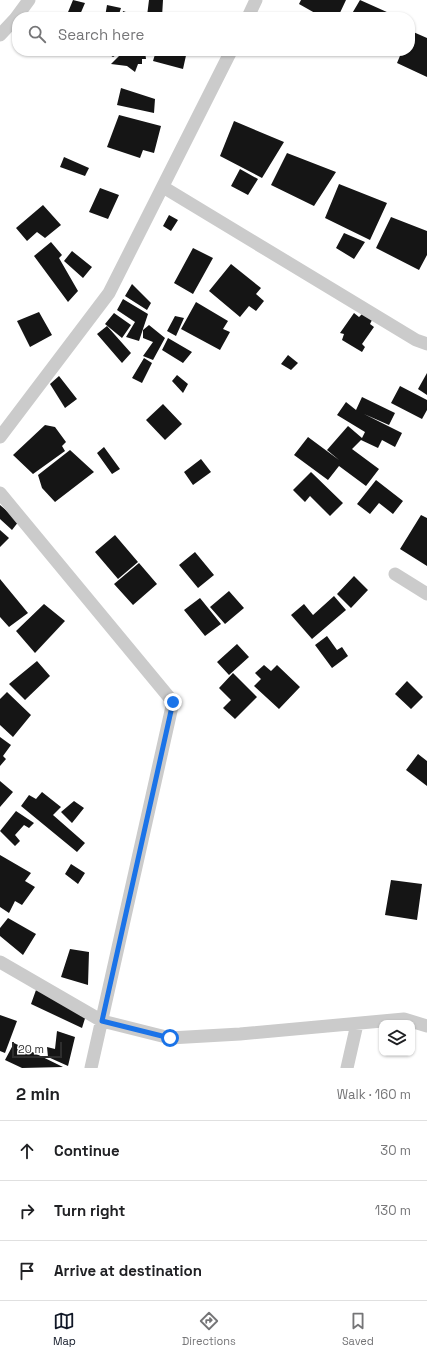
<!DOCTYPE html>
<html lang="en">
<head>
<meta charset="utf-8">
<style>
	:root { --surface:#fff; --page:#f6f6f6; --text:#202124; --muted:#757577; --line:#e0e0e0; --accent:#111827 }
	body { margin:0; font-family:"Space Grotesk",sans-serif; background:var(--page); color:var(--text) }
	.controls { position:absolute; right:12px; bottom:12px; display:grid; overflow:hidden; border-radius:8px; box-shadow:0 1px 3px #0004 }
	.controls button { width:36px; height:36px; display:grid; place-items:center; padding:0; border:0; border-bottom:1px solid var(--line); background:var(--surface); color:var(--text); font:20px sans-serif }
	.scale { position:absolute; left:12px; bottom:10px; width:50px; box-sizing:border-box; padding-left:4px; border:2px solid #2e2e2e; border-top:0; font-size:11px; line-height:14px; white-space:nowrap; color:#2e2e2e; -webkit-text-stroke:3px #fff; paint-order:stroke }
	.stop { position:absolute; width:12px; height:12px; margin:-9px; border:3px solid #1a73e8; border-radius:50%; background:#fff }
	.stop.end { background:#1a73e8; border-color:#fff; box-shadow:0 1px 4px #0008 }
	.list { margin:0; padding:0; list-style:none }
	h2 { display:flex; justify-content:space-between; align-items:center; height:52px; margin:0; padding:0 16px; font-size:17px }
	h2 small { font-size:13px; font-weight:400; color:var(--muted) }
	.list li { display:grid; grid-template-columns:26px 1fr auto; gap:12px; align-items:center; box-sizing:border-box; height:60px; padding:0 16px; border-top:1px solid var(--line) }
	.list b { display:block; font-size:15px; white-space:nowrap }
	.list em { font-size:13px; font-style:normal; color:var(--muted) }
	.icon { flex:none; width:22px; height:22px; fill:none; stroke:currentColor; stroke-width:2; stroke-linecap:round; stroke-linejoin:round }
	.map { position:relative; flex:none; width:427px; height:1068px; overflow:hidden }
	.search { position:absolute; background:var(--surface); box-shadow:0 1px 3px #0004; left:12px; right:12px; top:12px; height:44px; display:flex; align-items:center; gap:10px; box-sizing:border-box; padding:0 14px; border-radius:16px; color:var(--muted); font-size:15px }
	.sheet { height:232px; background:var(--surface) }
	nav { display:flex; justify-content:space-around; align-items:center; box-sizing:border-box; height:56px; border-top:1px solid var(--line); background:var(--surface); font-size:11px; color:var(--muted) }
	nav a { display:grid; justify-items:center; gap:2px }
	nav .on { color:var(--accent) }
	.map>svg:first-child { display:block }
	.building { fill:#151515 }
	.lines { fill:none; stroke-linecap:round; stroke-linejoin:round }
	.minor { stroke:#cbcbcb; stroke-width:13 }
	.route { stroke:#1a73e8; stroke-width:5 }
</style>
</head>
<body>
<div class="map">
<svg width="427" height="1068" viewBox="0 0 427 1068">
	<rect width="100%" height="100%" fill="#fff"/>
	<path class="building" d="M 73,0 L 85,3 L 79,17 L 66,17 Z
		M 149,0 L 163,0 L 162,17 L 147,16 Z
		M 301,0 L 346,0 L 338,17 L 328,12 L 326,17 L 322,17 L 299,4 Z
		M 360,0 L 398,17 L 350,17 Z
		M 107,5 L 121,8 L 118,17 L 105,17 Z
		M 123,11 L 140,17 L 122,17 Z
		M 411,31 L 427,38 L 427,77 L 397,63 L 402,51 L 410,51 Z
		M 107,51 L 145,51 L 146,59 L 142,59 L 142,64 L 138,64 L 135,72 L 127,66 L 111,64 L 119,56 L 118,54 L 113,57 L 108,54 Z
		M 156,51 L 187,51 L 183,69 L 153,61 Z
		M 121,88 L 155,99 L 154,113 L 117,105 Z
		M 119,115 L 161,126 L 154,153 L 143,150 L 140,158 L 107,147 Z
		M 234,121 L 284,142 L 262,178 L 220,156 Z
		M 287,153 L 336,172 L 314,206 L 271,185 Z
		M 64,157 L 89,168 L 85,176 L 60,167 Z
		M 240,169 L 258,179 L 248,195 L 231,186 Z
		M 339,184 L 387,203 L 370,240 L 325,218 Z
		M 100,188 L 119,195 L 108,219 L 89,212 Z
		M 43,205 L 61,225 L 45,238 L 37,232 L 27,241 L 16,228 Z
		M 169,215 L 178,220 L 171,231 L 163,226 Z
		M 391,217 L 427,231 L 427,255 L 419,270 L 376,248 Z
		M 344,233 L 365,242 L 354,259 L 336,248 Z
		M 51,242 L 62,255 L 59,258 L 78,291 L 68,302 L 34,256 Z
		M 193,248 L 213,258 L 193,294 L 174,283 Z
		M 72,251 L 92,267 L 83,278 L 64,261 Z
		M 231,264 L 261,288 L 256,294 L 264,301 L 256,311 L 249,306 L 240,317 L 209,291 Z
		M 132,284 L 151,303 L 147,310 L 125,296 Z
		M 123,299 L 148,314 L 139,341 L 126,337 L 135,322 L 117,310 Z
		M 196,302 L 228,321 L 223,329 L 230,332 L 220,350 L 181,329 Z
		M 39,312 L 52,335 L 30,347 L 17,321 Z
		M 114,313 L 131,325 L 122,338 L 105,324 Z
		M 354,313 L 359,317 L 362,314 L 372,320 L 370,324 L 374,327 L 362,344 L 365,347 L 362,352 L 342,340 L 344,334 L 340,333 Z
		M 175,316 L 184,318 L 176,336 L 167,331 Z
		M 149,325 L 165,338 L 153,360 L 143,356 L 153,342 L 143,338 L 143,330 Z
		M 107,326 L 131,353 L 122,363 L 97,334 Z
		M 168,338 L 192,352 L 183,363 L 162,350 Z
		M 288,355 L 298,363 L 291,370 L 281,364 Z
		M 144,358 L 152,363 L 142,383 L 132,378 Z
		M 427,373 L 427,395 L 418,389 Z
		M 177,375 L 188,384 L 183,393 L 172,381 Z
		M 59,376 L 77,399 L 65,408 L 50,384 Z
		M 400,386 L 427,400 L 427,410 L 422,419 L 391,403 Z
		M 362,397 L 395,413 L 389,425 L 364,414 L 402,433 L 395,447 L 382,440 L 378,448 L 361,440 L 352,449 L 379,469 L 366,486 L 339,466 L 328,480 L 294,455 L 308,437 L 339,460 L 327,450 L 348,426 L 362,438 L 365,432 L 337,415 L 346,402 L 356,410 Z
		M 163,404 L 182,424 L 165,440 L 146,420 Z
		M 45,425 L 55,427 L 66,442 L 62,446 L 65,451 L 33,474 L 13,455 Z
		M 104,447 L 120,469 L 112,474 L 97,453 Z
		M 70,450 L 94,472 L 55,502 L 42,488 L 38,475 Z
		M 201,459 L 211,472 L 193,485 L 184,472 Z
		M 311,472 L 343,503 L 330,516 L 310,496 L 305,502 L 293,490 Z
		M 376,480 L 403,501 L 393,514 L 379,503 L 370,514 L 357,504 Z
		M 0,505 L 19,521 L 12,530 L 0,519 Z
		M 421,515 L 427,518 L 427,566 L 400,549 Z
		M 0,530 L 9,538 L 0,547 Z
		M 115,535 L 138,562 L 118,579 L 95,552 Z
		M 195,552 L 214,575 L 198,588 L 179,565 Z
		M 139,563 L 157,584 L 133,605 L 114,584 Z
		M 354,576 L 368,590 L 351,608 L 337,594 Z
		M 0,579 L 28,613 L 9,627 L 0,617 Z
		M 229,591 L 244,608 L 225,624 L 210,607 Z
		M 334,596 L 346,610 L 312,639 L 291,615 L 304,604 L 313,615 Z
		M 200,598 L 221,624 L 205,636 L 184,610 Z
		M 44,604 L 65,621 L 35,653 L 16,631 Z
		M 327,636 L 337,650 L 342,647 L 348,656 L 332,668 L 315,645 Z
		M 237,644 L 249,657 L 229,675 L 217,662 Z
		M 37,661 L 50,676 L 25,700 L 9,684 Z
		M 264,665 L 271,671 L 277,665 L 300,687 L 279,709 L 254,686 L 261,679 L 255,673 Z
		M 233,673 L 257,697 L 235,719 L 223,708 L 231,700 L 219,688 Z
		M 407,681 L 423,697 L 411,709 L 395,694 Z
		M 7,692 L 31,715 L 13,737 L 0,725 L 0,699 Z
		M 0,737 L 11,745 L 3,756 L 6,759 L 0,766 Z
		M 418,754 L 427,761 L 427,786 L 406,770 Z
		M 0,781 L 13,792 L 0,807 Z
		M 42,792 L 61,807 L 53,815 L 85,843 L 77,852 L 21,806 L 29,795 L 36,799 Z
		M 74,801 L 84,808 L 72,823 L 61,812 Z
		M 16,811 L 34,823 L 29,828 L 24,825 L 15,835 L 20,841 L 15,846 L 0,831 Z
		M 0,855 L 31,873 L 25,881 L 35,887 L 22,905 L 15,901 L 9,913 L 0,907 Z
		M 71,864 L 85,873 L 78,884 L 65,874 Z
		M 391,880 L 422,884 L 417,920 L 385,915 Z
		M 8,918 L 36,934 L 23,955 L 0,936 L 0,928 Z
		M 70,949 L 89,952 L 88,985 L 61,977 Z
		M 36,990 L 87,1012 L 82,1028 L 31,1004 Z
		M 0,1015 L 17,1021 L 5,1053 L 0,1051 Z
		M 57,1031 L 75,1037 L 68,1066 L 48,1057 L 47,1047 L 55,1049 Z
		M 14,1043 L 63,1067 L 22,1068 L 5,1060 Z"/>
	<g class="lines">
		<path class="minor" d="M 248,17 L 256,0
			M 0,35 L 15,19 L 29,0
			M 163,187 L 416,340 L 427,344
			M 0,437 L 109,293 L 231,51
			M 0,493 L 173,702 L 91,1068
			M 395,574 L 427,594
			M 0,962 L 102,1021 L 170,1038 L 240,1034 L 404,1019 L 427,1026
			M 347,1068 L 357,1024"/>
	</g>
	<g class="lines">
		<path class="route" d="M 170,1038 L 102,1021 L 173,702"/>
	</g>
</svg>
<div class="controls">
<button><svg class="icon" aria-label="layers" viewBox="0 0 24 24"><path d="M12 4l9 5-9 5-9-5zM3 14l9 5 9-5"/></svg></button>
</div>
<div class="scale">20 m</div>
<div class="stop" style="left:170px;top:1038px"></div>
<div class="stop end" style="left:173px;top:702px"></div>
<div class="search"><svg class="icon" aria-label="search" viewBox="0 0 24 24"><circle cx="10" cy="10" r="6"/><path d="M15 15l6 6"/></svg>Search here</div>
</div>
<section class="sheet">
<h2>2 min<small>Walk · 160 m</small></h2>
<ul class="list">
<li><svg class="icon" aria-label="ahead" viewBox="0 0 24 24"><path d="M12 20V5M6 11l6-6 6 6"/></svg><div><b>Continue</b></div><em>30 m</em></li>
<li><svg class="icon" aria-label="right" viewBox="0 0 24 24"><path d="M7 20v-9h11M14 6l5 5-5 5"/></svg><div><b>Turn right</b></div><em>130 m</em></li>
<li><svg class="icon" aria-label="arrive" viewBox="0 0 24 24"><path d="M6 21V4h12l-3 4 3 4H6"/></svg><div><b>Arrive at destination</b></div></li>
</ul>
</section>
<nav>
<a class="on"><svg class="icon" aria-label="map" viewBox="0 0 24 24"><path d="M3 6l6-2 6 2 6-2v14l-6 2-6-2-6 2zM9 4v14M15 6v14"/></svg>Map</a>
<a><svg class="icon" aria-label="directions" viewBox="0 0 24 24"><path d="M12 3l9 9-9 9-9-9zM9 14v-3h6M13 9l2 2-2 2"/></svg>Directions</a>
<a><svg class="icon" aria-label="saved" viewBox="0 0 24 24"><path d="M7 4h10v16l-5-4-5 4z"/></svg>Saved</a>
</nav>
</body>
</html>
